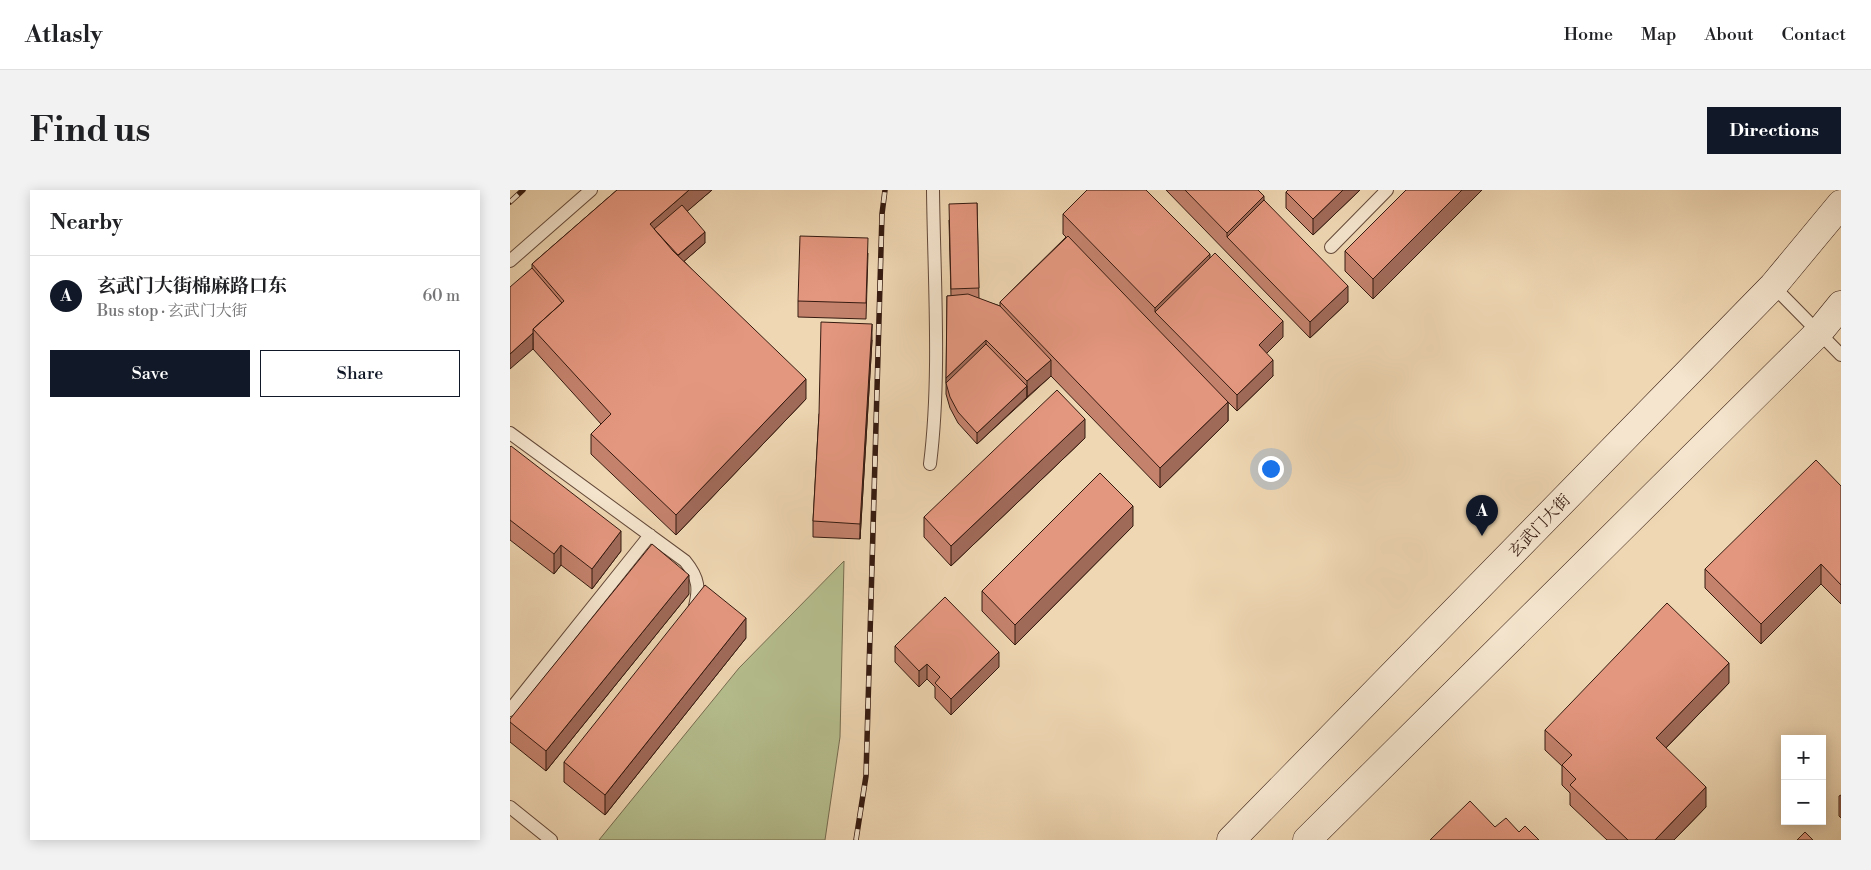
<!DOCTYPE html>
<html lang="en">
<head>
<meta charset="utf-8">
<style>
	:root { --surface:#fff; --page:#f2f2f2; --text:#202124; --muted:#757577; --line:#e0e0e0; --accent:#111827 }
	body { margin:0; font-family:"Libre Bodoni","Noto Serif SC",serif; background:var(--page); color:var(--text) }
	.controls { position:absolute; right:15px; bottom:15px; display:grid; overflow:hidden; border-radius:0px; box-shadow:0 2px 12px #0003 }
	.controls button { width:45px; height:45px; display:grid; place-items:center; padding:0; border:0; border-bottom:1px solid var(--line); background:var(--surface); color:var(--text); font:25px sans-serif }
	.you { position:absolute; left:760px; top:278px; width:18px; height:18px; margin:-12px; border:4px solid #fff; border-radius:50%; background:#1a73e8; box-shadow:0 0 0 8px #1a73e833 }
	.badge { display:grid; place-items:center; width:32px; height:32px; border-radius:50%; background:var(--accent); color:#fff; font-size:16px; font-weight:700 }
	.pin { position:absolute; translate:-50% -41px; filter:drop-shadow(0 1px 2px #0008) }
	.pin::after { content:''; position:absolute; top:26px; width:18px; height:15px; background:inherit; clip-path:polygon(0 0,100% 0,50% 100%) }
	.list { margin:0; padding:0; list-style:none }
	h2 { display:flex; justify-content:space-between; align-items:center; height:65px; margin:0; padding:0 20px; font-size:21px }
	h2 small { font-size:16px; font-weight:400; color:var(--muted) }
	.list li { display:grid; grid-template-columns:32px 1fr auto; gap:15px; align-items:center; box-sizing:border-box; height:80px; padding:0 20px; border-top:1px solid var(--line) }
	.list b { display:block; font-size:19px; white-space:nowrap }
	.list p { margin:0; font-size:16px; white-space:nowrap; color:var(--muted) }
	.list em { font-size:16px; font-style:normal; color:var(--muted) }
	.actions { display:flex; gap:10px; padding:15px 20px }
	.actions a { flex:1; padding:11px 0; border:1px solid var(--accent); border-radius:0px; text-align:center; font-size:18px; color:var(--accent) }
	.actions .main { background:var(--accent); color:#fff }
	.map { position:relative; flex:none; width:1331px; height:650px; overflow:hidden; border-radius:0px }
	header { display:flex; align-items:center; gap:30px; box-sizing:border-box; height:70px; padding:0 25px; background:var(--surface); border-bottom:1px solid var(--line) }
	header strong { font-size:24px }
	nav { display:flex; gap:28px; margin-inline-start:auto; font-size:18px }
	.intro { display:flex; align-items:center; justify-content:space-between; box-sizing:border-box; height:120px; padding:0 30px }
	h1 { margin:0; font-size:35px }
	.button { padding:12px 22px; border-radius:0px; background:var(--accent); color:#fff; font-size:18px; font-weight:700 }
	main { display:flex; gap:30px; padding:0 30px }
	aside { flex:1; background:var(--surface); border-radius:0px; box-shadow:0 2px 12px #0003 }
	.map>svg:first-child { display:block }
	.green { fill:#b6bf8f; stroke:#766c50 }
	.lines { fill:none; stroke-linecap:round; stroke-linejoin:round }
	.lane-casing { stroke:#644939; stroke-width:14 }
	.secondary-casing { stroke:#351a10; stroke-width:29 }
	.lane { stroke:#f5e5ce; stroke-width:12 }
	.secondary { stroke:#f5e5ce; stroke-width:28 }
	.rail-casing { stroke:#351a10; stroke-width:5.5 }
	.rail { stroke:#f5e5ce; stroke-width:4; stroke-dasharray:11; stroke-linecap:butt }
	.wall { fill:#c4826d; stroke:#351a10 }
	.shaded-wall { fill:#a06a59; stroke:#351a10 }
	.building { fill:#e4977f; stroke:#351a10 }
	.labels { text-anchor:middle; stroke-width:4; stroke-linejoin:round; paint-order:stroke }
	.street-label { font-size:16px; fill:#351a10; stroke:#f5e5ce }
</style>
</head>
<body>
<header>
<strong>Atlasly</strong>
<nav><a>Home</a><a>Map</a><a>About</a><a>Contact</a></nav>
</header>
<div class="intro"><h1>Find us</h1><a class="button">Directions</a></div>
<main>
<aside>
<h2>Nearby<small></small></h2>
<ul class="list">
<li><span class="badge">A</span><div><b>玄武门大街棉麻路口东</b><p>Bus stop · 玄武门大街</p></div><em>60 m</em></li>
</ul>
<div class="actions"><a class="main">Save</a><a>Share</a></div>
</aside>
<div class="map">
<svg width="1331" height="650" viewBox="0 0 1331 650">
	<rect width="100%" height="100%" fill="#efd7b3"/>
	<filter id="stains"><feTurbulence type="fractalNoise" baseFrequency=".004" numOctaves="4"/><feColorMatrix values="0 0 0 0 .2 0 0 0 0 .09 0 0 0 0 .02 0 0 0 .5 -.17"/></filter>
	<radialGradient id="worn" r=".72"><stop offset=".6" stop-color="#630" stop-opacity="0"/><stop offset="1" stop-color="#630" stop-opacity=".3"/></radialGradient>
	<path class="green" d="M 334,371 L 330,547 L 315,650 L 89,650 L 229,478 Z"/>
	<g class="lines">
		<defs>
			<path id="lane" d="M 821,57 L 877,0
				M 0,71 L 81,0
				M 1263,96 L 1331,165
				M 0,243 L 175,371 C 189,388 190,399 184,420
				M 420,274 C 431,186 424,89 423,0
				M 0,520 L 140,345
				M 0,617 L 41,650"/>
			<path id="secondary" d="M 721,650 L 1263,96 L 1331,14
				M 797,650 L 1309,142 L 1331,115"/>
		</defs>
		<use href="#lane" class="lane-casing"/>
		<use href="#secondary" class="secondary-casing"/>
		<use href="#lane" class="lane"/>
		<use href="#secondary" class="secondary"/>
		<defs>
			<path id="rail" d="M 0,12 L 13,0
				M 346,650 L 356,586 L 372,24 L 375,0"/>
		</defs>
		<use href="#rail" class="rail-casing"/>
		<use href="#rail" class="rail"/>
	</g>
	<path class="wall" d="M 107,0 L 202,0 L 177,21 L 195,53 L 174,71 L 296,209 L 166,345 L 81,264 L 81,244 L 91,234 L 23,159 L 22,74 Z
		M 656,0 L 748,0 L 754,10 L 838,112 L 800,148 Z
		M 850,0 L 803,45 L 776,18 L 776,2 Z
		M 896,0 L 972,0 L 863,109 L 835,81 L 835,61 Z
		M 467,13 L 469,109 L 490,116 L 490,112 L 556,47 L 553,44 L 553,24 L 700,68 L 773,147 L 756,163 L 763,186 L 727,221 L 718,212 L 718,231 L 650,298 L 541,186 L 467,254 L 448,233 L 440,218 L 436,204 L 437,106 L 441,106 L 439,30 Z
		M 358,63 L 356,129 L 288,127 L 288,111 Z
		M 362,150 L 350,349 L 303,347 L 303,331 L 309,224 Z
		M 575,248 L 441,376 L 414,347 L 414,327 Z
		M 0,257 L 111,361 L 82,399 L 51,375 L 44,384 L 0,350 Z
		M 1331,296 L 1331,414 L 1311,394 L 1251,454 L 1195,398 L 1195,379 Z
		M 623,336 L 505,455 L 472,421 L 472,401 Z
		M 179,404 L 36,581 L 0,552 L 0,529 Z
		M 236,448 L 95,625 L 54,592 L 54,572 Z
		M 385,456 L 489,477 L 441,525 L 425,508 L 425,497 L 417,489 L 409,497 L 385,472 Z
		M 1219,493 L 1156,558 L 1196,617 L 1164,650 L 1097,650 L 1060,615 L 1060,603 L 1052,595 L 1052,576 L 1035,560 L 1035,540 Z
		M 1331,605 L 1331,628 L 1329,626 L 1329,606 Z"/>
	<path class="shaded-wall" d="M 179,0 L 202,0 L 145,49 L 140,34 Z
		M 833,0 L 850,0 L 803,45 L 803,29 Z
		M 952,0 L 972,0 L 863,109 L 863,89 Z
		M 754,6 L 754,26 L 717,47 L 717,43 Z
		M 195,42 L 195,53 L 163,81 L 163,70 Z
		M 700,64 L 700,84 L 645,122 L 645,118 Z
		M 838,96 L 838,112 L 800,148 L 800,132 Z
		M 773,131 L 773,147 L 749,171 L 749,155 Z
		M 362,134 L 362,150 L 350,349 L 350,334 Z
		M 23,143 L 23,159 L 0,179 L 0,164 Z
		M 476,150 L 476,165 L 436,193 L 436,188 Z
		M 541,170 L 541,186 L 517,207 L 517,191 Z
		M 763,170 L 763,186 L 727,221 L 727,205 Z
		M 296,189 L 296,209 L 166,345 L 166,325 Z
		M 517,196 L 517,207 L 467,254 L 467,243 Z
		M 718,212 L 718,231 L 650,298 L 650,278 Z
		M 575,229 L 575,248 L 441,376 L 441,356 Z
		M 623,316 L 623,336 L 505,455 L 505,435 Z
		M 111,341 L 111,361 L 82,399 L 82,379 Z
		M 51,355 L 51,375 L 44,384 L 44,364 Z
		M 1311,374 L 1311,394 L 1251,454 L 1251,434 Z
		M 179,385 L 179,404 L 36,581 L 36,561 Z
		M 236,428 L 236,448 L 95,625 L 95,605 Z
		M 489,462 L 489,477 L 441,525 L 441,509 Z
		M 1219,473 L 1219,493 L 1146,568 L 1146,548 Z
		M 417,474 L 417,489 L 409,497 L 409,481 Z
		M 1196,597 L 1196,617 L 1164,650 L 1145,650 Z"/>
	<path class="building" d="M 107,0 L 179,0 L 140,34 L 163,61 L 296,189 L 166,325 L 81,244 L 101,224 L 23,139 L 54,111 L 22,74 Z
		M 577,0 L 636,0 L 700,64 L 645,118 L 553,24 Z
		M 675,0 L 748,0 L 754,6 L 717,43 Z
		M 778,0 L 833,0 L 803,29 L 776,2 Z
		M 896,0 L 952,0 L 863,89 L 835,61 Z
		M 754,10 L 838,96 L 800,132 L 717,47 Z
		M 467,13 L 469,98 L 441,99 L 439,14 Z
		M 172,15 L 195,42 L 168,65 L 144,39 Z
		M 290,46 L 358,48 L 356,113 L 288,111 Z
		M 558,46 L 718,212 L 650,278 L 490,112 Z
		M 705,63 L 773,131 L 749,155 L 763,170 L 727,205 L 645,122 Z
		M 22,78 L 52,113 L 23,139 L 23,143 L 0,164 L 0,97 Z
		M 458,104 L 490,116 L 541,170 L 517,191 L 476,150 L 436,188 L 437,106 Z
		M 311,132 L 362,134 L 350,334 L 303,331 L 309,224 Z
		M 476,154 L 517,196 L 467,243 L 448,222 L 440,207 L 436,193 Z
		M 547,200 L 575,229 L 441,356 L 414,327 Z
		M 1,256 L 111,341 L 82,379 L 51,355 L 44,364 L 0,330 L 0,257 Z
		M 1306,270 L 1331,296 L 1331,395 L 1311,374 L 1251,434 L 1195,379 Z
		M 590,283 L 623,316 L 505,435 L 472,401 Z
		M 142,354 L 179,385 L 36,561 L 0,532 L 0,529 Z
		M 195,395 L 236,428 L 95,605 L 54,572 Z
		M 435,407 L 489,462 L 441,509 L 425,493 L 430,487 L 417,474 L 409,481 L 385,456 Z
		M 1157,413 L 1219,473 L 1146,548 L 1196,597 L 1145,650 L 1118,650 L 1060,595 L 1066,589 L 1052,575 L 1062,565 L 1035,540 Z
		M 960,611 L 985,637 L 996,628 L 1009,642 L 1015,636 L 1029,650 L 920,650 Z
		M 1295,642 L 1303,650 L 1287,650 Z"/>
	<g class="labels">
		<g class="street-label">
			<text transform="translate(1029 335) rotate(-46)" y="6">玄武门大街</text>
		</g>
	</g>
	<rect width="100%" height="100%" filter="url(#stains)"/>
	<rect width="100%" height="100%" fill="url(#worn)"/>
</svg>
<div class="controls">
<button>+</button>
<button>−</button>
</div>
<div class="you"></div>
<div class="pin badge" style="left:972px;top:346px">A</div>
</div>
</main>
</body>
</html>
